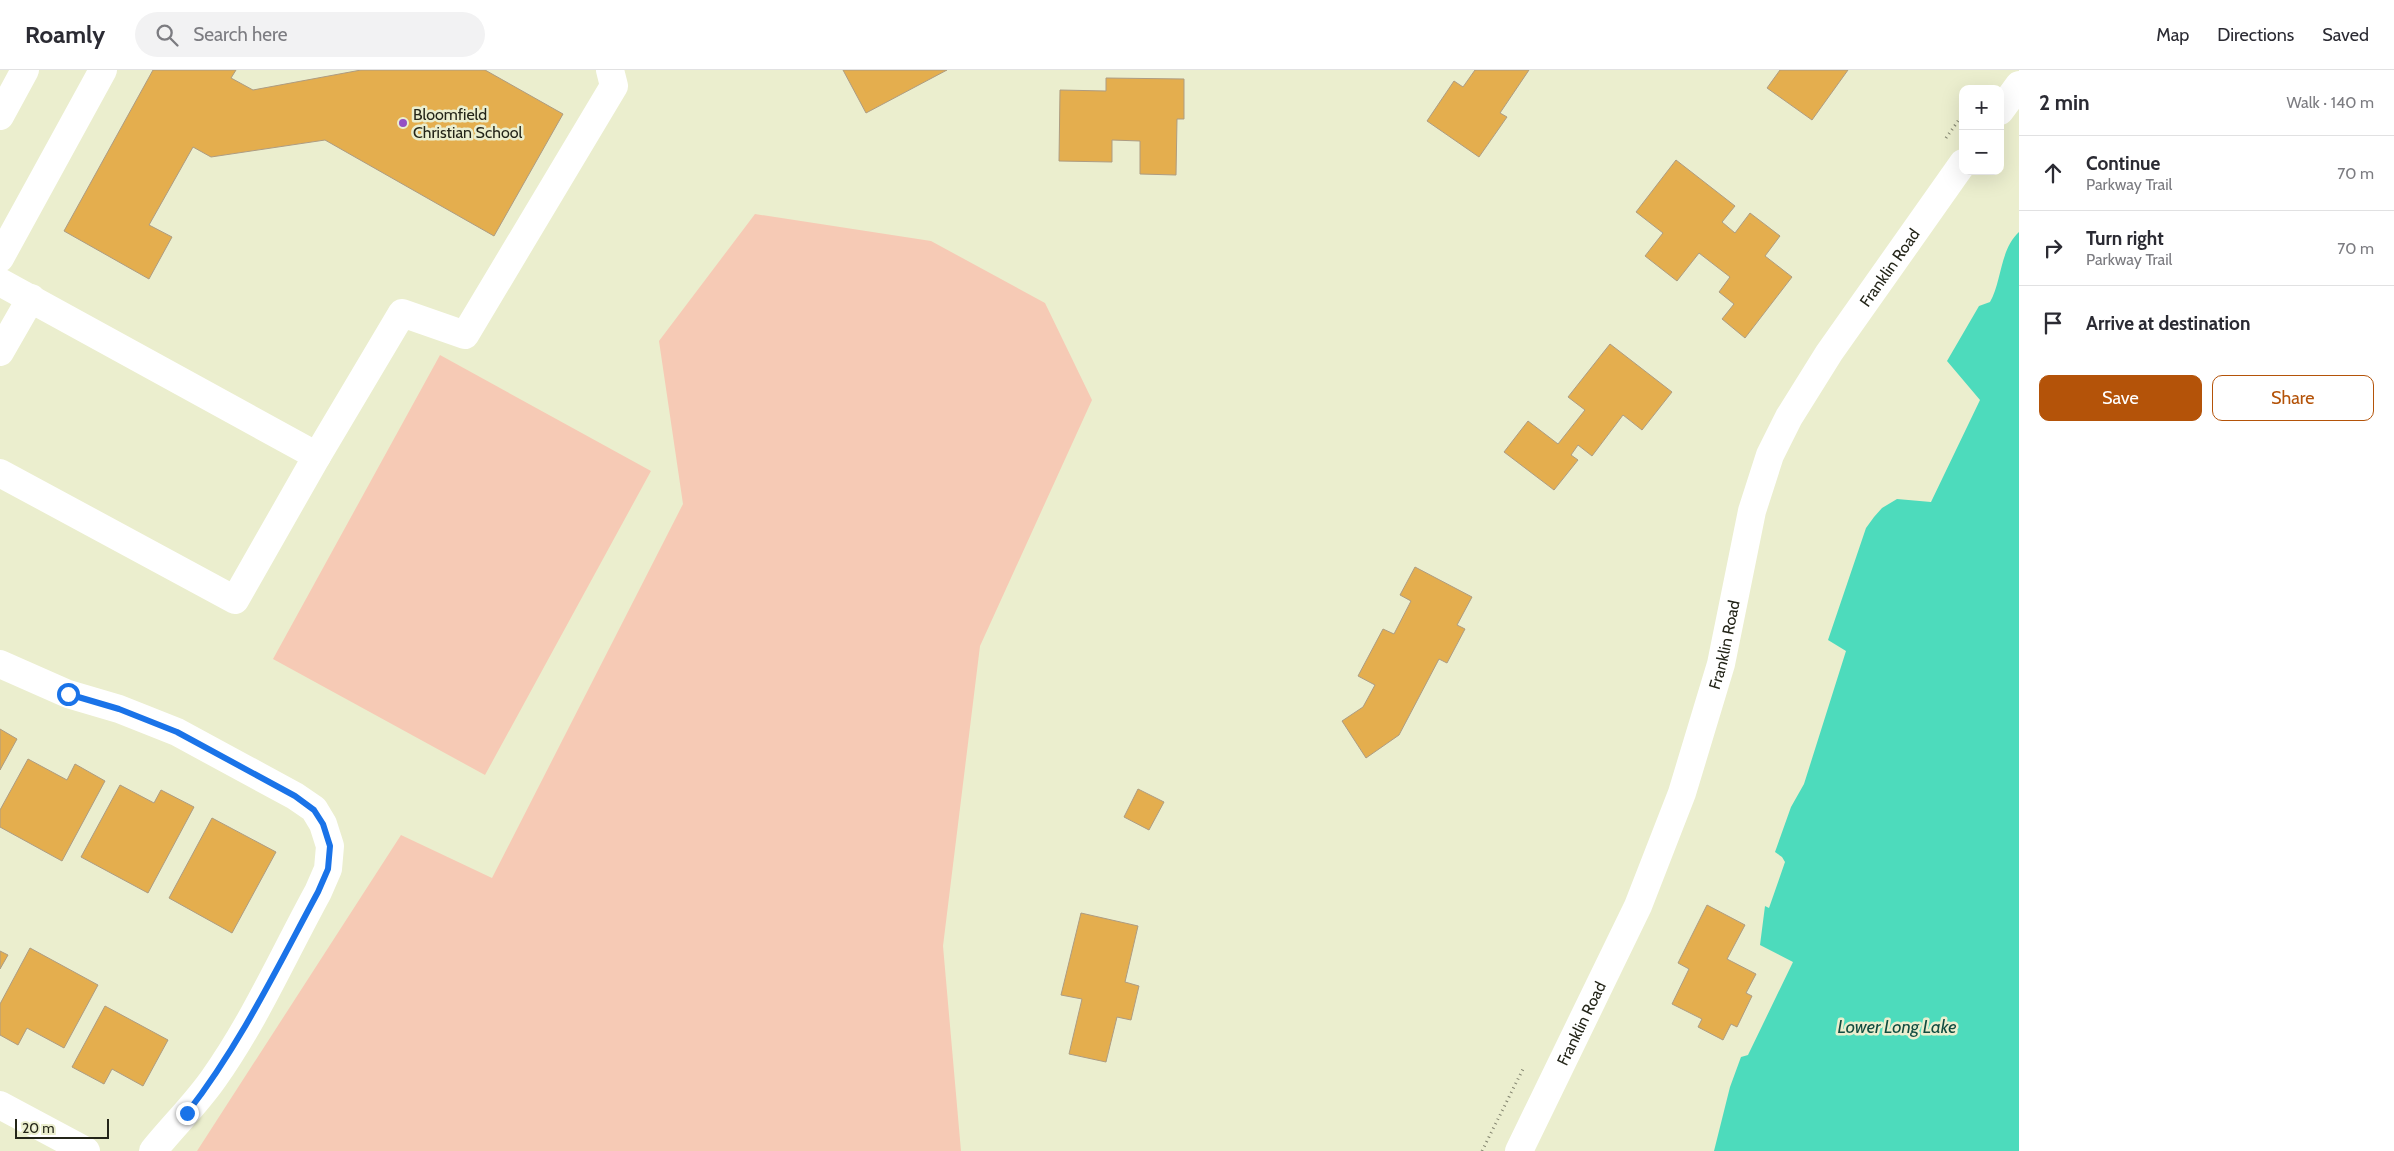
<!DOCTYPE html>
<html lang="en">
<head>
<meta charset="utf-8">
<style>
	:root { --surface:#fff; --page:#f2f2f3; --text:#2b2b33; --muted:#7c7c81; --line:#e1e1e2; --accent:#b45309 }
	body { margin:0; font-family:Cabin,sans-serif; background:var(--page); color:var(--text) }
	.controls { position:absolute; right:15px; top:15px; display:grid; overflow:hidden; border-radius:10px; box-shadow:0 5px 20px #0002 }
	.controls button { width:45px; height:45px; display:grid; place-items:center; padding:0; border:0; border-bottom:1px solid var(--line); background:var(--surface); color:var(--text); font:25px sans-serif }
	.scale { position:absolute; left:15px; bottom:12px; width:94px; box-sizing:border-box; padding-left:5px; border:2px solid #242519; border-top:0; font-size:14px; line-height:18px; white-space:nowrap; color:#242519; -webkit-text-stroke:4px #ebeece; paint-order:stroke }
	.stop { position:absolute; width:15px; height:15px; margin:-11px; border:4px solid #1a73e8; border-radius:50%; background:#fff }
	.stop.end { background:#1a73e8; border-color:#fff; box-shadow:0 1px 5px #0008 }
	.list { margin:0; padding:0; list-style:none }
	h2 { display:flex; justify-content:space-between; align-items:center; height:65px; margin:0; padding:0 20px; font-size:21px }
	h2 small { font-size:16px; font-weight:400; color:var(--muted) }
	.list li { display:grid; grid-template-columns:32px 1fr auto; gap:15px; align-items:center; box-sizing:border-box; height:75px; padding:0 20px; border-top:1px solid var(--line) }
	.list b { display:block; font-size:19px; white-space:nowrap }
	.list p { margin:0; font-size:16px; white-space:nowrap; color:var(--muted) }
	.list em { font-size:16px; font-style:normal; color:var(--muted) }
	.actions { display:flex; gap:10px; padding:15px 20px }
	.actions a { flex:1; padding:11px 0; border:1px solid var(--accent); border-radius:10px; text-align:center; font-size:18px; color:var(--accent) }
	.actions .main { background:var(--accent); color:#fff }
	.icon { flex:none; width:28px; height:28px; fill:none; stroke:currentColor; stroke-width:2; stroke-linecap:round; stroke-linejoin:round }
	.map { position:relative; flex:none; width:2019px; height:1081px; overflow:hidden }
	header { display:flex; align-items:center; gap:30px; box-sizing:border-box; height:70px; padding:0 25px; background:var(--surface); border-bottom:1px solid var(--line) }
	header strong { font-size:24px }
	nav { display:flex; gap:28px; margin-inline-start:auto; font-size:18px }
	.search { width:350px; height:45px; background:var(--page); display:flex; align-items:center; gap:12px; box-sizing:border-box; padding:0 18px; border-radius:28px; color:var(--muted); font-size:19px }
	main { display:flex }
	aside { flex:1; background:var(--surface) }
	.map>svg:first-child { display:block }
	.green { fill:#f6cab5 }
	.water { fill:#4ddbbc }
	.building { fill:#e4ae4e; stroke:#ad9c82 }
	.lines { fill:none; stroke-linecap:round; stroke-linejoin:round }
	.path { stroke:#80826d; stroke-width:3; stroke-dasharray:1 4; stroke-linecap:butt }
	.minor { stroke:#fff; stroke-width:28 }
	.route { stroke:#1a73e8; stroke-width:6 }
	.poi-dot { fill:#944fc3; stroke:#ebeece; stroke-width:2 }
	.labels { text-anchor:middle; stroke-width:5; stroke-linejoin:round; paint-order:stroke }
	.poi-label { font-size:16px; fill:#242519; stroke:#ebeece; text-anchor:start }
	.street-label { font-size:16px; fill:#242519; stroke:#ebeece }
	.water-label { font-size:18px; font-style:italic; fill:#104c40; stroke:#ebeece }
</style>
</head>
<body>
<header>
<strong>Roamly</strong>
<div class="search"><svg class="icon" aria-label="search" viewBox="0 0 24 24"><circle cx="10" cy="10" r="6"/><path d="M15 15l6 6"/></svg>Search here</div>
<nav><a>Map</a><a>Directions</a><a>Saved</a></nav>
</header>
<main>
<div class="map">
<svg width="2019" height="1081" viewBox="0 0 2019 1081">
	<rect width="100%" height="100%" fill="#ebeece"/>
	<path class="green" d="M 755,144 L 931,171 L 1045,233 L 1092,330 L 980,576 L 943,876 L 961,1081 L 197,1081 L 401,765 L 492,808 L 683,434 L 659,271 Z
		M 440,285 L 651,401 L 485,705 L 273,589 Z"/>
	<path class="water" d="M 2019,162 L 2019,1081 L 1714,1081 L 1730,1017 L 1741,987 L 1748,985 L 1793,892 L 1760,875 L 1765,836 L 1769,838 L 1785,792 L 1782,787 L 1775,782 L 1791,737 L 1804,714 L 1846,581 L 1828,570 L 1866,458 L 1874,447 L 1882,438 L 1897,429 L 1931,432 L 1980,330 L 1947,291 L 1979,236 L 1990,232 C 2002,211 2000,179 2019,162 Z"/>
	<path class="building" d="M 153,0 L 236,0 L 231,8 L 253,20 L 361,0 L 485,0 L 563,44 L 494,166 L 325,70 L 211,87 L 193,77 L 149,155 L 172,167 L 149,209 L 64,161 Z
		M 843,0 L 947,0 L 866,43 Z
		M 1475,0 L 1529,0 L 1500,43 L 1507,47 L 1479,87 L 1427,51 L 1454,11 L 1463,17 Z
		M 1780,0 L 1848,0 L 1812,50 L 1767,18 Z
		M 1106,8 L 1184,9 L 1184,49 L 1177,49 L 1176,105 L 1140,104 L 1140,71 L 1112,70 L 1112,92 L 1059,91 L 1060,20 L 1106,21 Z
		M 1676,90 L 1735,136 L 1722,152 L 1735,163 L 1750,143 L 1780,166 L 1765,186 L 1792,207 L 1745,268 L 1722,249 L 1734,234 L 1719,222 L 1730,207 L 1699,183 L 1677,211 L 1645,186 L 1663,163 L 1636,142 Z
		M 1610,274 L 1672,322 L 1642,360 L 1623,345 L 1592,386 L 1578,375 L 1571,385 L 1578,390 L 1554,420 L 1504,382 L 1528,351 L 1558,374 L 1585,340 L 1568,327 Z
		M 1415,497 L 1472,527 L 1457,555 L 1465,559 L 1447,593 L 1439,589 L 1399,665 L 1366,688 L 1342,651 L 1363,637 L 1375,615 L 1358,606 L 1383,559 L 1394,564 L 1411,531 L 1400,525 Z
		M 0,659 L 17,669 L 0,700 Z
		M 28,689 L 67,710 L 75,694 L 105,711 L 62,791 L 0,757 L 0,740 Z
		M 120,715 L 154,733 L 161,720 L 194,737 L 148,823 L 81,787 Z
		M 1138,719 L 1164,732 L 1149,760 L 1124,747 Z
		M 212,748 L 276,782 L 232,863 L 169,828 Z
		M 1707,835 L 1745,855 L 1727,889 L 1756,904 L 1746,923 L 1752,926 L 1737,957 L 1731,954 L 1723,970 L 1698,957 L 1702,949 L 1672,934 L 1689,899 L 1678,893 Z
		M 1081,843 L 1138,856 L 1125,912 L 1139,916 L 1131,950 L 1117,947 L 1106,992 L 1069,984 L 1082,929 L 1061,925 Z
		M 30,878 L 98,915 L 64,978 L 27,958 L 18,975 L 0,965 L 0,934 Z
		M 0,881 L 8,885 L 0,899 Z
		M 105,936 L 168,970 L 143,1016 L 112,999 L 104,1014 L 72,997 Z"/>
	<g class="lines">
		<path class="path" d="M 1946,68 L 1963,44
			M 1482,1081 L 1523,999"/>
		<g class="minor">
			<path d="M 2000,41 L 2019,15"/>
			<path d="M 0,46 L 25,0"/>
			<path d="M 0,188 L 103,0"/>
			<path d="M 0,212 L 317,386 L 402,243 L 465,265 L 614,16 L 610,0"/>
			<path d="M 0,282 L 31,228"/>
			<path d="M 0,403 L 235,530 L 317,386"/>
			<path d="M 0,594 L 68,624 L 119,639 L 177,662 L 295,726 L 314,739 L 323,754 L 330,776 L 328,799 L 318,822 C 284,884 255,950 214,1008 C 196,1034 173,1056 153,1081"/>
			<path d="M 0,1035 L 86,1081"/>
			<path id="s1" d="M 1519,1081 L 1638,836 L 1682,723 L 1721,594 L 1752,441 L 1770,385 L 1789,347 L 1829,283 L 1963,93"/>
		</g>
	</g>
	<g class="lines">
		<path class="route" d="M 68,624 L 119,639 L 177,662 L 295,726 L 314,740 L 323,754 L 330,776 L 328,799 L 318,822 C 277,898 240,975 187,1043"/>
	</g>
	<circle class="poi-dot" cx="403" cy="53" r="5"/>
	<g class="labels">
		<g class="poi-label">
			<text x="413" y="50">Bloomfield<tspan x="413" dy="18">Christian School</tspan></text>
		</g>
		<g class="street-label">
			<text dy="6" stroke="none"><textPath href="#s1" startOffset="966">Franklin Road</textPath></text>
			<text dy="6" stroke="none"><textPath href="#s1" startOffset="548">Franklin Road</textPath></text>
			<text dy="6" stroke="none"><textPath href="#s1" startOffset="142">Franklin Road</textPath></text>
		</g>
		<g class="water-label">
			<text x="1897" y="963">Lower Long Lake</text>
		</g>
	</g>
</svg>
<div class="controls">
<button>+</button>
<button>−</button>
</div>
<div class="scale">20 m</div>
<div class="stop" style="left:68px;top:624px"></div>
<div class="stop end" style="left:187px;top:1043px"></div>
</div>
<aside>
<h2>2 min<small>Walk · 140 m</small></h2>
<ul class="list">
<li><svg class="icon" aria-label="ahead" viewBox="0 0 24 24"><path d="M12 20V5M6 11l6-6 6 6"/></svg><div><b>Continue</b><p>Parkway Trail</p></div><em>70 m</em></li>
<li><svg class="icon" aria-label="right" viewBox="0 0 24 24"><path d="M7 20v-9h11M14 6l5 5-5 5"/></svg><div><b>Turn right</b><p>Parkway Trail</p></div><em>70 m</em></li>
<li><svg class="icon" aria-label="arrive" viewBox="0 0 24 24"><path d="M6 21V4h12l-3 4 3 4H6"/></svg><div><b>Arrive at destination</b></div></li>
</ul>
<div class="actions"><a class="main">Save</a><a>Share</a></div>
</aside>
</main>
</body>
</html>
